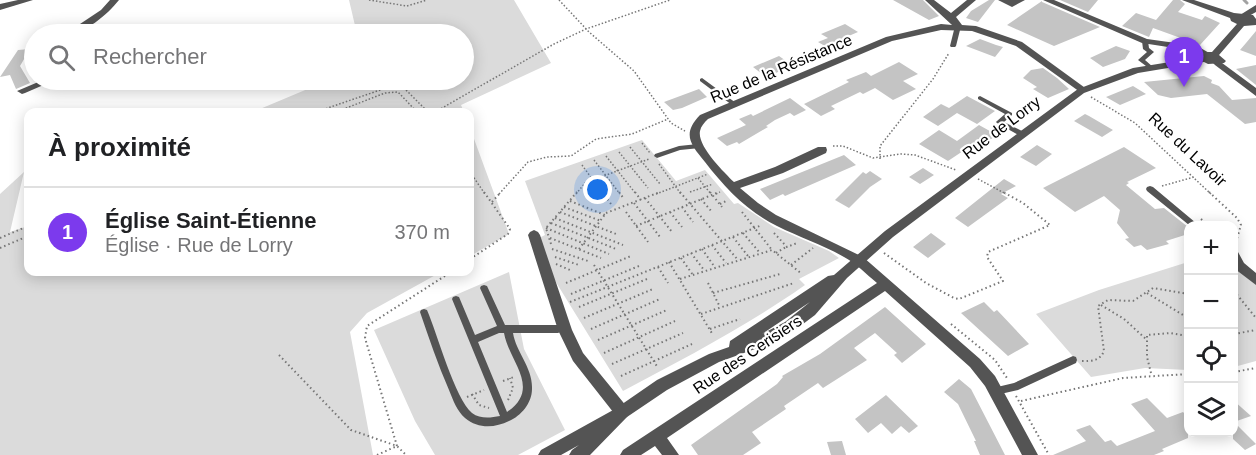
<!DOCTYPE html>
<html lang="fr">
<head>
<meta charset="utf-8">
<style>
	:root { --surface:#fff; --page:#f2f2f2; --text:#202124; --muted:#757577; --line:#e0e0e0; --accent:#7c3aed }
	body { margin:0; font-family:Helvetica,sans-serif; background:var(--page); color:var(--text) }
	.controls { position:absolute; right:18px; bottom:18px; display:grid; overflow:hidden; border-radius:12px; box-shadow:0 3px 15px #0003 }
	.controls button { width:54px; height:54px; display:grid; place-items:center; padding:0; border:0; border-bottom:2px solid var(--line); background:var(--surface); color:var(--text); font:30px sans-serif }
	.you { position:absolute; left:598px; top:190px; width:21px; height:21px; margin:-15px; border:4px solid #fff; border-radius:50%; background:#1a73e8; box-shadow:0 0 0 9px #1a73e833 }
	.badge { display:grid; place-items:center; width:39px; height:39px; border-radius:50%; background:var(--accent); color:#fff; font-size:20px; font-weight:700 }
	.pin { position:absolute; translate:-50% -50px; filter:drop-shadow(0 2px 3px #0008) }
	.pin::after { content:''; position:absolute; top:32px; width:21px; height:18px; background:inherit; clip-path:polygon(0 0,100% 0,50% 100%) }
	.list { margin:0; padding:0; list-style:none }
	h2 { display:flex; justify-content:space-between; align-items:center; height:78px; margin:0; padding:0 24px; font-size:26px }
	h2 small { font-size:20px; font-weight:400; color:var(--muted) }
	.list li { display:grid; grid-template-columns:39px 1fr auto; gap:18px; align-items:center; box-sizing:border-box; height:90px; padding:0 24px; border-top:2px solid var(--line) }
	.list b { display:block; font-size:22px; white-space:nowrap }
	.list p { margin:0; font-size:20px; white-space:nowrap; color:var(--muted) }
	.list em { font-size:20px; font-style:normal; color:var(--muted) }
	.icon { flex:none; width:33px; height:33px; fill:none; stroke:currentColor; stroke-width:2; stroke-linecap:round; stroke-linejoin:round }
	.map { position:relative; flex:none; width:1256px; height:455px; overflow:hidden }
	.search { position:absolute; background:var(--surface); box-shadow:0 3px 15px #0003; left:24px; top:24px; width:450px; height:66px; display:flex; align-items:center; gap:15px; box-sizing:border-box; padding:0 21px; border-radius:33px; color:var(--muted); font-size:22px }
	.panel { position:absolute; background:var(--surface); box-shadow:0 3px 15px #0003; left:24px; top:108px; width:450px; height:168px; border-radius:12px }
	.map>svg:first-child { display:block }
	.green { fill:#dbdbdb }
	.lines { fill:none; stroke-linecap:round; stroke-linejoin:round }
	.stream { stroke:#a2a2a2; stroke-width:3 }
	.building { fill:#c4c4c4 }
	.path-far1 { stroke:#767676; stroke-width:1.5; stroke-dasharray:1.5 2; stroke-linecap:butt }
	.path { stroke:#767676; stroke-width:2; stroke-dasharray:1.5 3; stroke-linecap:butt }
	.service { fill:#545454; fill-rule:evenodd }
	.minor { fill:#545454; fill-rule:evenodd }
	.tertiary { fill:#545454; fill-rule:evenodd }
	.labels { text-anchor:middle; stroke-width:4.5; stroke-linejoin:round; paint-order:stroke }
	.street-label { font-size:16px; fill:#000; stroke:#fff }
</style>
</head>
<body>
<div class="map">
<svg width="1256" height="455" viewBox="0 0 1256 455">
	<rect width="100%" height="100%" fill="#fff"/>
	<path class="green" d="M 349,0 L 514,0 L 551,63 L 461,105 L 464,112 L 253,112 L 329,80 L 464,80 L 464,34 L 357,34 Z
		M 470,128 L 509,234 L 470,256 Z
		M 642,140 L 676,181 L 705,170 L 734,204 L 738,203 L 774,227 L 829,251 L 839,258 L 799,279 L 805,285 C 747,326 685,358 623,391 L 554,279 L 539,238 L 545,235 L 525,181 Z
		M 24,172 L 10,232 L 28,226 L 28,272 L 441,272 L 367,313 L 350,332 L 373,455 L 0,455 L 0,194 Z
		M 1188,262 L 1188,370 L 1145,368 L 1091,377 L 1036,314 L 1099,290 Z
		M 1234,264 L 1256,283 L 1256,361 L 1234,367 Z
		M 509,272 L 524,349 L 565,430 L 518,455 L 435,455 L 415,421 L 374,330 Z"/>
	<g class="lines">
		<path class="stream" d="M 1244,0 L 1247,3"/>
	</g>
	<path class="building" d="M 893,0 L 923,0 L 939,16 L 929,20 Z
		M 989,0 L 995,0 L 978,22 L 966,18 L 971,11 Z
		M 1060,0 L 1098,0 L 1088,12 Z
		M 1173,0 L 1180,0 L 1185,4 L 1178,12 L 1202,20 L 1205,16 L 1220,23 L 1200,45 L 1153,28 L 1149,37 L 1122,26 L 1136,13 L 1156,20 Z
		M 1042,1 L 1042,2 L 1100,27 L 1054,46 L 1007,25 Z
		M 845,24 L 858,32 L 837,41 L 841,44 L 830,49 L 818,42 L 828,38 L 821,34 Z
		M 1256,31 L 1256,56 L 1240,50 L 1246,43 Z
		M 980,39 L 996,45 L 1003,47 L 995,57 L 966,46 Z
		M 1116,46 L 1130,51 L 1125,59 L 1103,67 L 1090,58 Z
		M 30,49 L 20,66 L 30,83 L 16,89 L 10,75 L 0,77 L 18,50 Z
		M 779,56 L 789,63 L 786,64 L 790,67 L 766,77 L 753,67 Z
		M 899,62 L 918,74 L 903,81 L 916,89 L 893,100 L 875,88 L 863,94 L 860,92 L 831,106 L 835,109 L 821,116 L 804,104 L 849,82 L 846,80 L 866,72 L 871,76 Z
		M 1256,65 L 1256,85 L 1236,69 Z
		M 1043,68 L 1057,78 L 1069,89 L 1048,98 L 1033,89 L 1037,87 L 1023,78 L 1031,70 Z
		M 1204,76 L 1212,80 L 1211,83 L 1219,86 L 1232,100 L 1256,98 L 1256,122 L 1245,124 L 1207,94 L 1171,98 L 1158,95 L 1144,82 Z
		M 1133,86 L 1146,94 L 1120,105 L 1106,97 Z
		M 699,89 L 707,97 L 682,108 L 673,110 L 664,102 Z
		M 967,96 L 995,111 L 977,124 L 957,113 L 938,126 L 923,117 L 941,104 L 949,108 Z
		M 790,98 L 806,110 L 794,116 L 790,113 L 775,120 L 766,126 L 768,127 L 739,144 L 737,142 L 727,146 L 717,138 L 746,125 L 739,119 L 751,114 L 753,116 Z
		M 1085,114 L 1089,116 L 1113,130 L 1102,137 L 1074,121 Z
		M 979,125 L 997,135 L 978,148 L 972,145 L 948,161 L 919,144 L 939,130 L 957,141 Z
		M 1037,145 L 1052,154 L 1036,166 L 1020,157 Z
		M 1124,147 L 1156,168 L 1127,182 L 1129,183 L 1126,185 L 1155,209 L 1164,208 L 1188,227 L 1188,234 L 1166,241 L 1169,244 L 1147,250 L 1141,245 L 1134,247 L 1125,239 L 1129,238 L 1117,223 L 1120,210 L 1104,196 L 1075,212 L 1043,188 Z
		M 844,155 L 856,165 L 785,196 L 783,194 L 770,200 L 760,189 Z
		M 923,168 L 934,175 L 920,184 L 909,177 Z
		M 870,171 L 882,179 L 870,187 L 849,208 L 835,200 L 863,172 L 866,174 Z
		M 1004,179 L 1016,186 L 1001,194 L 1008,198 L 968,227 L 955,218 Z
		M 931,233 L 946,244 L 928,258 L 913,247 Z
		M 984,302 L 994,312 L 997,310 L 1029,344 L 1008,356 L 961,313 Z
		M 885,307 L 926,344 L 902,363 L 894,355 L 897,353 L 875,333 L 854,348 L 867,360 L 823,388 L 818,383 L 784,406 L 786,409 L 752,432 L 761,443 L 743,455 L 698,455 L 691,445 L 777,384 L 783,377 L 782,376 L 820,354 Z
		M 959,379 L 971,389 L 1005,455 L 980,455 L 974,441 L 976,441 L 958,404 L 944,392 Z
		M 886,395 L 918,426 L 909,433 L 901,426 L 892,434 L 881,423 L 868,433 L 855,419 Z
		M 1147,398 L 1167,418 L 1183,412 L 1188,417 L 1188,438 L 1162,449 L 1164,451 L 1154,455 L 1053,455 L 1086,441 L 1076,430 L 1090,425 L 1105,442 L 1111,440 L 1117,446 L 1155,431 L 1131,404 Z
		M 1233,400 L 1251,416 L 1234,422 L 1256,444 L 1245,450 L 1233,439 Z
		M 842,441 L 846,455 L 831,455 L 827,442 Z"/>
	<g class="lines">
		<path class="path-far1" d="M 369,0 L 407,6 L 427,0
			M 559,0 L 589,32 L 634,71 L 671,123 L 685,131
			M 1091,97 L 1135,123 L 1211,194
			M 316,112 L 386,88 L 405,89 L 428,112
			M 336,112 L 385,93 L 398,92 L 417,112
			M 435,112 L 554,44 L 586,29 L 670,0
			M 642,143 L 650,153
			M 833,146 L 843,146 L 873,158 L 901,154 L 915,155 L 956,170
			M 630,147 L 660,184
			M 619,152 L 648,188
			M 606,156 L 636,194
			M 880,159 L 880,146 L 933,79 L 949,53
			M 594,160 L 620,194
			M 659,164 L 681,194
			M 582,165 L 603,194
			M 470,172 L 485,194
			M 698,178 L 711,194
			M 978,179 L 1006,194
			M 1162,186 L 1194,177
			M 690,192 L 713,184
			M 499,194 L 528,162 L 547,157 L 571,156 L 596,139 L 632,134 L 668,119
			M 576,194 L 585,183 L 649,159
			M 656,194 L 708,174
			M 716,194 L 720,192"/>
		<path class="path" d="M 602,192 L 611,204
			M 619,192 L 624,199
			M 635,192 L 641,200
			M 680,192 L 738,260
			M 710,192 L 722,207
			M 1209,192 L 1237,218 L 1241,225 L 1235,245
			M 645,198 L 672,232
			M 701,199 L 712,212
			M 570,201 L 605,215
			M 492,202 L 501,192
			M 634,203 L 660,237
			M 720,204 L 728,200
			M 564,207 L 601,221
			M 682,207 L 693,222
			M 560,212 L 616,234
			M 626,212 L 648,242
			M 670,212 L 682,227
			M 742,212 L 772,250
			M 555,218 L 623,245
			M 1201,219 L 1208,225
			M 551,223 L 616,249
			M 636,226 L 719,192
			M 546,228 L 609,254
			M 743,233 L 760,253
			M 774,233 L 787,247 L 797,243
			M 733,237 L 748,256
			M 0,238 L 28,226
			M 550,238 L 601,258
			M 551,244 L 546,228 L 577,192
			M 712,245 L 726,263
			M 0,248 L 28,236
			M 552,249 L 588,261
			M 579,249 L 606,213 L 660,192
			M 702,249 L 714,266
			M 691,253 L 704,270
			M 776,253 L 786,247
			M 884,253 L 926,283 L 954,298 L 959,299 L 1003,281 L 987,257 L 988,252 L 1050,225 L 1023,203 L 1003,192
			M 555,257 L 579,265
			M 681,258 L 693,275
			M 470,259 L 508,234 L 510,229 L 484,192
			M 669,262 L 713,335
			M 556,264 L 570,270
			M 594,265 L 658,368
			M 791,265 L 813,248
			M 658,267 L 668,283
			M 680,279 L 772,250 L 802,274
			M 566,283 L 631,256
			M 708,283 L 720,307
			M 1234,291 L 1256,318
			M 713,293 L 780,274
			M 1147,293 L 1188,318
			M 571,294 L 639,266
			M 570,302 L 762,225
			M 1101,305 L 1124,319 L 1146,339
			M 579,307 L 647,279
			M 701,314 L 794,283
			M 584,318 L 653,289
			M 951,324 L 995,360 L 1007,378
			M 591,329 L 660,299
			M 710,329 L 740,319
			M 1234,334 L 1256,330
			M 598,340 L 667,310
			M 604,353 L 675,321
			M 279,355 L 351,430 L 397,446
			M 1082,361 C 1092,361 1100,361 1104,351 L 1098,306 L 1108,300 L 1133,301 L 1153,288 L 1188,294
			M 612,364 L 683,333
			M 1234,372 L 1256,368
			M 1151,373 L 1147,357 L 1147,335 L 1170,333 L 1188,336
			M 621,376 L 692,344
			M 503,381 L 514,377
			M 472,394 L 479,405 L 489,408
			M 1016,396 L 1049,455
			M 467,397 L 484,390
			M 508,400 L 513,388 L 510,378
			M 1021,401 L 1123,378 L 1188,374
			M 397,446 L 365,338 L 367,326 L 451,272
			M 377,455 L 397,446 L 406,455"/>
		<path class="service" d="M 958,24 L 961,26 L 956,46 L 955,47 L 951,47 L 950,46 L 955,26 Z
			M 1145,39 L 1148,41 L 1149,48 L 1154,52 L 1145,60 L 1153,67 L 1150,69 L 1138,60 L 1147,52 L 1143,49 L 1142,41 Z
			M 702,78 L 736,103 L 736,105 L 732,105 L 700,81 L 700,79 Z
			M 980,96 L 1012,113 L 1012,115 L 1004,122 L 1024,132 L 1025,134 L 1024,136 L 1020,136 L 997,123 L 996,122 L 997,121 L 1005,114 L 978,99 L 978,97 Z
			M 698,144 L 701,146 L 700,148 L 680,150 L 657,158 L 654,156 L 655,154 L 679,146 Z
			M 1150,186 L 1153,187 L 1196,223 L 1196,225 L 1189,225 L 1147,191 L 1146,189 L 1147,187 Z
			M 484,285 L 487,286 L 505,325 L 557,325 L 564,322 L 567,323 L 568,326 L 567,329 L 558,333 L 513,333 C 516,352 533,368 532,389 C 532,403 521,416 509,421 C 495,428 478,429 465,418 C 457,411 453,400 449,390 C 438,365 429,338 420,312 L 421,310 L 424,309 L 427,310 C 437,333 455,399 472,413 C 480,419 490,418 500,416 L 452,299 L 453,297 L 456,296 L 459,297 L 475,335 L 497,326 L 480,288 L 481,286 ZM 499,333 L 504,333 C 509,362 542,388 507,412 L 478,342 Z
			M 1073,356 L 1076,357 L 1077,360 L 1076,363 L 1018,390 L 996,395 L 993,394 L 991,391 L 993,388 L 1014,383 Z"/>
		<path class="minor" d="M 18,0 L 33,0 L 0,10 L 0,4 Z
			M 110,0 L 119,0 C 107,15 85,34 65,34 L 101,10 Z
			M 925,0 L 934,0 L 951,13 L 967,0 L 976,0 L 956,17 L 962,25 L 976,26 L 1022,42 L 1088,90 L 1086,92 L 1080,92 L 1016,46 L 972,31 L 941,30 L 892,41 L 708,119 C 704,123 701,126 700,131 C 697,146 724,172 734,182 L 775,167 L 818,147 L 826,147 L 827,150 L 826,153 L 783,173 L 740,188 L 758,203 L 776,215 L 863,257 L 980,359 L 995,376 L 1038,455 L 1022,455 L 985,386 L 970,367 L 885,291 L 667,438 L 679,455 L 662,455 L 655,446 L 641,455 L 620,455 L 623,450 L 877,283 C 866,274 857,264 844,257 C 823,245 799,237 777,226 C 747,211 725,188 705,162 C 690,144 682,134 700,115 L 886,37 L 941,24 L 952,25 Z
			M 998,0 L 1025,0 L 1012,7 Z
			M 1043,0 L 1054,0 L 1147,39 L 1197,46 L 1211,54 L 1206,57 L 1194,51 L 1142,43 Z
			M 1256,5 L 1256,12 L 1247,17 L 1240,15 Z
			M 1218,60 L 1256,88 L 1256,96 L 1215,65 L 1213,63 Z
			M 43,80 L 55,80 L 25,93 L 22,94 L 17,91 Z
			M 59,80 L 70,80 L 71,81 L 66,84 Z
			M 534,230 L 538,232 L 540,235 L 572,330 L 583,353 L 627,407 L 629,412 L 627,417 L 622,419 L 617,417 L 573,361 L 558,330 L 528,235 L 530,232 Z
			M 1234,250 L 1238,252 L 1244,263 L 1256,273 L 1256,285 L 1235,269 Z"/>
		<path class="tertiary" d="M 1182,0 L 1194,0 L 1234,13 L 1253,15 L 1256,19 L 1256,25 L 1244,26 L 1219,55 L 1226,61 L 1224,63 L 1208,64 L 1204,62 L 1138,73 L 1084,93 L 893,237 L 847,278 L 815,315 L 795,330 L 769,344 L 719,362 L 667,390 L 627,417 L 590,455 L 569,455 L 572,450 L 579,445 L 561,455 L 538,455 L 541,450 L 615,409 L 657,380 L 709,354 L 729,347 L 730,341 L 828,276 L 834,275 L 885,231 L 1078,89 L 1133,68 L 1201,57 L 1201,52 L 1212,52 L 1237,24 L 1231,21 L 1230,18 ZM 810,302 L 785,322 L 762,334 Z"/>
	</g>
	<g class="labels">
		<g class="street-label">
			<text transform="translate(781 68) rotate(-23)" y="6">Rue de la Résistance</text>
			<text transform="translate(1001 127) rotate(-37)" y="6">Rue de Lorry</text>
			<text transform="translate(1188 149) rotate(43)" y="6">Rue du Lavoir</text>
			<text transform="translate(747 354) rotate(-34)" y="6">Rue des Cerisiers</text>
		</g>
	</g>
</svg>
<div class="controls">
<button>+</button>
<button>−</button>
<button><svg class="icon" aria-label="locate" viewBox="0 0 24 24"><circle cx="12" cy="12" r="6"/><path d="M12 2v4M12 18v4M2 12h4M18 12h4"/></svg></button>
<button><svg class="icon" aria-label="layers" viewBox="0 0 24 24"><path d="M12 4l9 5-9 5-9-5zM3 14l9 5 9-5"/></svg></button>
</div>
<div class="you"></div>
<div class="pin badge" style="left:1184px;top:87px">1</div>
<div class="search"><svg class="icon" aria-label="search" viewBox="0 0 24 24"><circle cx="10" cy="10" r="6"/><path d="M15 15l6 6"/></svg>Rechercher</div>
<section class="panel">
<h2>À proximité<small></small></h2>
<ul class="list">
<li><span class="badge">1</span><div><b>Église Saint-Étienne</b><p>Église · Rue de Lorry</p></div><em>370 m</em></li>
</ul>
</section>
</div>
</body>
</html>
